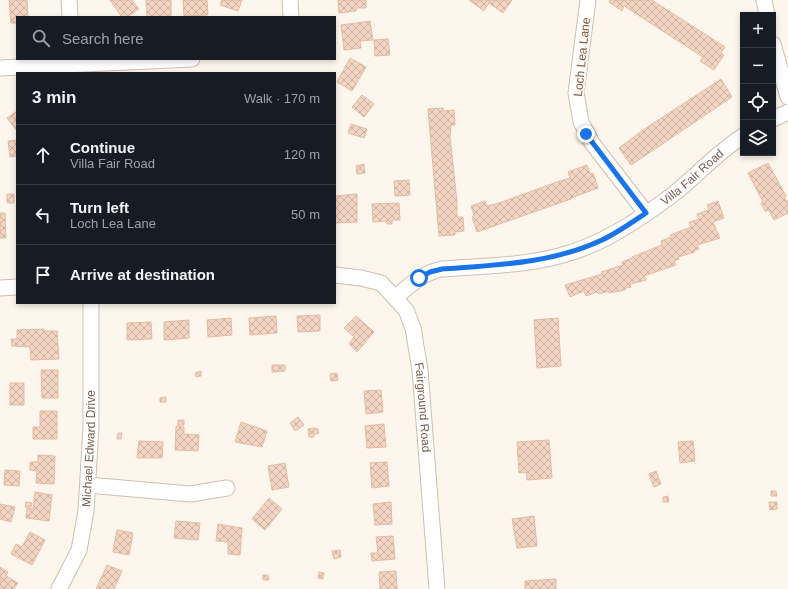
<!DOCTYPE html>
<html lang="en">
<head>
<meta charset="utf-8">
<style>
	:root { --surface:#171b24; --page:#242831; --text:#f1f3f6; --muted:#9ea1a6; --line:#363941 }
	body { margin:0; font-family:Arial,sans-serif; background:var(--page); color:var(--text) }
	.controls { position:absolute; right:12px; top:12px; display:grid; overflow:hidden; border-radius:0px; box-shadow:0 2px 6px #0003 }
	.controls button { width:36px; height:36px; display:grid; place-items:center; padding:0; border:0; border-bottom:1px solid var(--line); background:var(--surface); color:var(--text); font:20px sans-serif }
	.stop { position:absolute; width:12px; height:12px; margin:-9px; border:3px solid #1a73e8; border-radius:50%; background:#fff }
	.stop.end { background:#1a73e8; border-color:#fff; box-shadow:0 1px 4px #0008 }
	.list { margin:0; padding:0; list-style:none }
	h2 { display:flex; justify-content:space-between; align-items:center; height:52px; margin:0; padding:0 16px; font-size:17px }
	h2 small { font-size:13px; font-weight:400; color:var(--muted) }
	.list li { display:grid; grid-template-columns:26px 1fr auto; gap:12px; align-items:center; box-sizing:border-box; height:60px; padding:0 16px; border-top:1px solid var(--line) }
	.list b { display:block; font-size:15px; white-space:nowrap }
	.list p { margin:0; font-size:13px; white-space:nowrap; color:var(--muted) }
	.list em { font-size:13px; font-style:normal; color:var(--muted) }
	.icon { flex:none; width:22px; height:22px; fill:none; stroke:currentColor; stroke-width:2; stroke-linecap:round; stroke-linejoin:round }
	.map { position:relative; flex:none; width:788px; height:589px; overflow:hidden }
	.search { position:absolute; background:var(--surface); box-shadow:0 2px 6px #0003; left:16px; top:16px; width:320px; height:44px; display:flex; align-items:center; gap:10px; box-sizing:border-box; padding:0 14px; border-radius:0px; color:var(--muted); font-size:15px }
	.panel { position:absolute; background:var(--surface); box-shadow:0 2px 6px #0003; left:16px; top:72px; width:320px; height:232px; border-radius:0px }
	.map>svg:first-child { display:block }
	.building { fill:url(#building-cross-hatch); stroke:#e6bba3 }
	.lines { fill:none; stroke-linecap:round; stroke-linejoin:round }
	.street-casing { stroke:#d1beb0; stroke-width:17 }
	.street { stroke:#fff; stroke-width:15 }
	.route { stroke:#1a73e8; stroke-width:5 }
	.labels { text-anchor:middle; stroke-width:4; stroke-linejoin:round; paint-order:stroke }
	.street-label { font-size:12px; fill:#7a5c4d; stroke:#fffaf3 }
</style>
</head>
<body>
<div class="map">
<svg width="788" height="589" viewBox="0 0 788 589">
	<defs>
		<pattern id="building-cross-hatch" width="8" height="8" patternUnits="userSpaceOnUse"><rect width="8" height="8" fill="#f3d5c3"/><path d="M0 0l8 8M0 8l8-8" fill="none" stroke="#cab0a1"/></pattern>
	</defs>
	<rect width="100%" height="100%" fill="#fdf6ec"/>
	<path class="building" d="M 9,0 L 27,0 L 28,17 L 17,17 L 17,23 L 11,23 Z
		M 110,0 L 132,0 L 139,9 L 127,17 L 122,17 Z
		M 146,0 L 171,0 L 171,17 L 147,17 Z
		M 183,0 L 207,0 L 208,15 L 184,16 Z
		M 222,0 L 242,0 L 238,11 L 220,5 Z
		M 338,0 L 366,0 L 366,8 L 356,8 L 356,11 L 339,13 Z
		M 469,0 L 512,0 L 503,13 L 489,3 L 484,11 Z
		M 610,0 L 652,0 L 725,47 L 721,53 L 724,55 L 714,70 L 700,61 L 703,57 L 624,6 L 622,11 L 609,2 Z
		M 370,21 L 373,40 L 360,41 L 361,48 L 344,50 L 341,25 Z
		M 388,39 L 390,55 L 375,56 L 374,40 Z
		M 350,58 L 366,67 L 352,91 L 337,82 Z
		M 721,79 L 732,97 L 631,165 L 619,148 L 643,130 Z
		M 362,95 L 374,104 L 364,117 L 352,107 Z
		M 443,108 L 443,111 L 454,110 L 455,125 L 451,125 L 450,137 L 457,202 L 457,217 L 463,217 L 464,231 L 455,232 L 455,235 L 439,236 L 428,109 Z
		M 17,111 L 17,131 L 7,118 Z
		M 351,124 L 367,129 L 364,138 L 348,133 Z
		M 17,140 L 17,156 L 10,157 L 8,141 Z
		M 768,163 L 786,196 L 784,197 L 786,201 L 788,200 L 788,213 L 774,220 L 769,210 L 765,211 L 761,203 L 763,202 L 748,173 Z
		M 364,164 L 365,173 L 357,174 L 356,166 Z
		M 587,165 L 590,174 L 593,173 L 598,188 L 571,198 L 571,199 L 477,232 L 472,217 L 474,215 L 471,206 L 485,201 L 487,206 L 499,203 L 560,181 L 570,178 L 568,172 Z
		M 409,180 L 410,195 L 395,196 L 394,181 Z
		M 7,194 L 14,194 L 14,203 L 7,203 Z
		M 357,194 L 357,222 L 335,223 L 335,196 Z
		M 718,201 L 724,218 L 713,222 L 720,238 L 697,245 L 699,249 L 694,251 L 695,252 L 678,257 L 679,259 L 674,261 L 676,265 L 644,276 L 646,280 L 630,284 L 631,287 L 626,288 L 625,290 L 609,293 L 609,291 L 599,294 L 597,292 L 586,296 L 584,291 L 570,297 L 565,285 L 602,274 L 601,272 L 623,265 L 622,262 L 632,258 L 632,257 L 662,245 L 661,241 L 671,237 L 670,235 L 691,227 L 689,222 L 699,219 L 697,214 L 709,210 L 707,205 Z
		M 399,203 L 400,220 L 392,220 L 392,224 L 387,224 L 387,221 L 373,222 L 372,204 Z
		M 0,213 L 5,213 L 6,238 L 0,238 Z
		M 320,315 L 320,331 L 298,332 L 297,316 Z
		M 276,316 L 277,333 L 250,335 L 249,318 Z
		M 356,316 L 374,332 L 357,352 L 349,344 L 354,337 L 344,328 Z
		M 231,318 L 232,335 L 208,337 L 207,320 Z
		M 558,318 L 561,366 L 537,368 L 534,320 Z
		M 189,320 L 189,338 L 164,340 L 164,322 Z
		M 151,322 L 152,339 L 127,340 L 127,323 Z
		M 44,329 L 44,331 L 57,331 L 59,359 L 31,360 L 30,347 L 12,346 L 11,339 L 17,339 L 17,330 Z
		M 272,365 L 285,365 L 285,371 L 272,372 Z
		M 41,370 L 58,370 L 58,398 L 42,398 Z
		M 201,371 L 201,376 L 196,377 L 195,373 Z
		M 337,373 L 338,380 L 331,381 L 330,374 Z
		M 10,383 L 24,383 L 24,405 L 10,405 Z
		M 381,390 L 383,412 L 366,414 L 364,391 Z
		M 166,397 L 166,402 L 160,402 L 160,398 Z
		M 40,411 L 57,411 L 57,439 L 33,439 L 33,427 L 40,427 Z
		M 298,417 L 304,425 L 295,431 L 290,423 Z
		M 178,420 L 184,420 L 184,425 L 178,425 Z
		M 241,422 L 267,431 L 262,447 L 235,442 Z
		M 384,424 L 386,447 L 367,448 L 365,426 Z
		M 176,426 L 184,427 L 184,434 L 199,435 L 198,451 L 175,450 Z
		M 313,428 L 318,429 L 319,433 L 314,434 L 314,437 L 309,437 L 308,429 Z
		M 118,433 L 122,433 L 121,439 L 117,439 Z
		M 549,440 L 552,478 L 527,480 L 526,472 L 519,473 L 517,442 Z
		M 139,441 L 163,442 L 162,458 L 137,458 Z
		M 693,441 L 695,461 L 680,463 L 678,442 Z
		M 38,455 L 55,456 L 54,484 L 36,483 L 37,471 L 30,470 L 30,462 L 38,462 Z
		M 387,462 L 389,486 L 372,488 L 370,463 Z
		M 285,463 L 289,487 L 272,490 L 268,466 Z
		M 5,470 L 20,471 L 19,486 L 4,485 Z
		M 656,471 L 661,484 L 654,487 L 649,474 Z
		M 771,491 L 776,491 L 777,496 L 771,496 Z
		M 35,492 L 52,495 L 49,521 L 26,518 L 27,508 L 33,509 Z
		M 668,496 L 669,502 L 663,502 L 663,497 Z
		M 269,498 L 282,509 L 265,530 L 252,519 Z
		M 26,502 L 32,503 L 31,507 L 25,507 Z
		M 391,502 L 392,524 L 375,525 L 373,504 Z
		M 769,502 L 777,502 L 777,509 L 770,510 Z
		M 0,504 L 15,507 L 11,522 L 0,519 Z
		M 534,516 L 537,546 L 517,548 L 512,519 Z
		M 176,521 L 200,523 L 198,540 L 174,538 Z
		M 218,524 L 242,528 L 240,555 L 228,554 L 228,542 L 216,541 Z
		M 117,530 L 133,533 L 129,555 L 113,552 Z
		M 30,532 L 45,540 L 32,565 L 11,554 L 16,544 L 22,547 Z
		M 393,536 L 395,559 L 372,561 L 371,553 L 378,553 L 376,537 Z
		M 340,550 L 341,557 L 334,559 L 332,551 Z
		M 107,565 L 122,571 L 114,589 L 96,589 Z
		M 0,567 L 8,572 L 6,576 L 18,583 L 14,589 L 0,589 Z
		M 396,571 L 397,589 L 380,589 L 379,572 Z
		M 319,572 L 324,573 L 323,579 L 318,578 Z
		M 263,575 L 268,575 L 269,580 L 263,580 Z
		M 556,579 L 556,589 L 525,589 L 525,581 Z"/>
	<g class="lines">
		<defs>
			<g id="street">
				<path d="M 69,0 L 70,17"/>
				<path d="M 290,0 L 291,17"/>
				<path d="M 588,0 L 576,93 L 581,122 L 592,143 L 646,213"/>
				<path d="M 764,0 L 767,15"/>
				<path d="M 773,44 L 788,97"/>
				<path d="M 0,68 L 192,59"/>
				<path d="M 773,119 L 788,112"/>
				<path id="s1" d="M 335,275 L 361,278 L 381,283 L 406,310 L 413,328 L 420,370 L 437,589"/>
				<path d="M 0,288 L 17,287"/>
				<path id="s2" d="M 395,298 C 410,285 422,273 442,269 C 481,266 521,266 559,256 C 600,246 637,221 671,196 C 696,177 716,153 743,136"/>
				<path d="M 88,485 L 190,494 L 227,488"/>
				<path id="s3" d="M 59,589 L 79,550 L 86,511 L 91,427 L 91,303"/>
			</g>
		</defs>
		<use href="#street" class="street-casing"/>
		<use href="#street" class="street"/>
	</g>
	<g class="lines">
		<path class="route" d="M 419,278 L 430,272 L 442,269 C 496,265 551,264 602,240 C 617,233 631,223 646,213 L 586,134"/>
	</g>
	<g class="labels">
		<g class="street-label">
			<text transform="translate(582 57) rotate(-84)" y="4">Loch Lea Lane</text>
			<text dy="4" stroke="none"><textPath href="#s2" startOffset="330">Villa Fair Road</textPath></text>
			<text dy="4" stroke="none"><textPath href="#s1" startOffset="183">Fairground Road</textPath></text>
			<text dy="4" stroke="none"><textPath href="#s3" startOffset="146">Michael Edward Drive</textPath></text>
		</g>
	</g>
</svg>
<div class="controls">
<button>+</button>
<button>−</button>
<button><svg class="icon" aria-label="locate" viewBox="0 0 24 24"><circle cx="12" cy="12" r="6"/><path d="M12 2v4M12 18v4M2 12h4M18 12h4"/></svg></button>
<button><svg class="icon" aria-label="layers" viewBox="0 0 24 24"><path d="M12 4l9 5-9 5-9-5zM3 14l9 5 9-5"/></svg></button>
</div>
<div class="stop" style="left:419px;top:278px"></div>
<div class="stop end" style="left:586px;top:134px"></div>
<div class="search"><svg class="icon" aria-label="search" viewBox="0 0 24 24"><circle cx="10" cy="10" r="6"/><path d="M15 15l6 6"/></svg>Search here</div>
<section class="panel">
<h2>3 min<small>Walk · 170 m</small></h2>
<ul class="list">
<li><svg class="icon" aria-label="ahead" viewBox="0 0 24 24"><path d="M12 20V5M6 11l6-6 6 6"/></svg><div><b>Continue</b><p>Villa Fair Road</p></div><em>120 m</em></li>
<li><svg class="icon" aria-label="left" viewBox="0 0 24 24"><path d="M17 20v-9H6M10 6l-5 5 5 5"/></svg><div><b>Turn left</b><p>Loch Lea Lane</p></div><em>50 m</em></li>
<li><svg class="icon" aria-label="arrive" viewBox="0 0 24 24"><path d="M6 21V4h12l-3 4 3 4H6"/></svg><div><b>Arrive at destination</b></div></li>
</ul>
</section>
</div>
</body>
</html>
